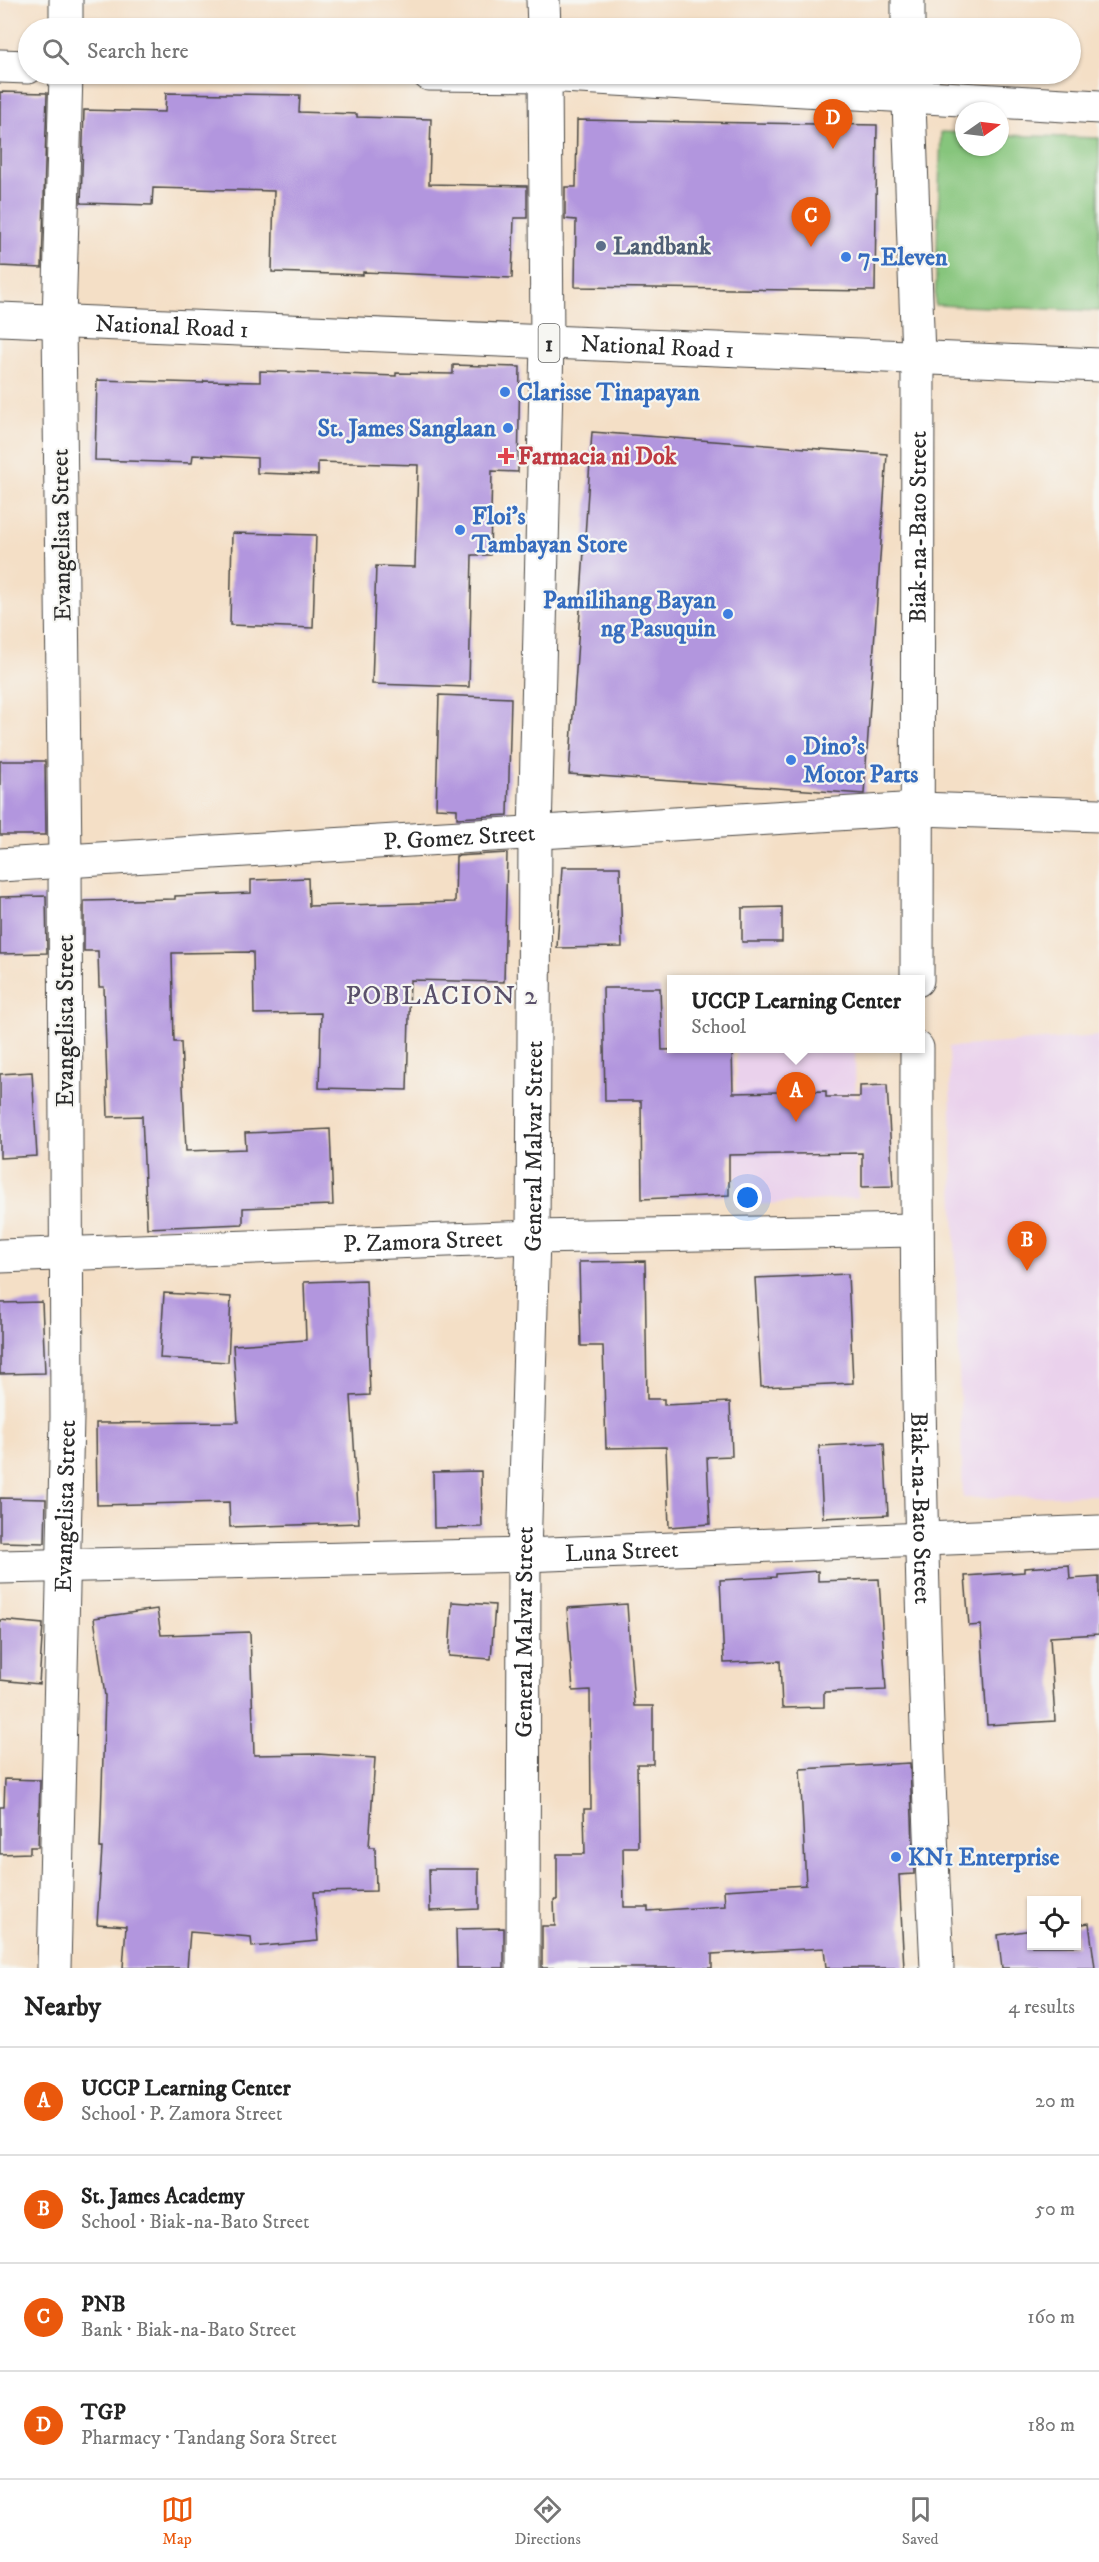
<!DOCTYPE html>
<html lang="en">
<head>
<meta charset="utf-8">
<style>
	:root { --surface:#fff; --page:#f2f2f2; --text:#222; --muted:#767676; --line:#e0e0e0; --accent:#ea580c }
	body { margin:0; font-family:"IM FELL DW Pica",serif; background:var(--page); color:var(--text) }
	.controls { position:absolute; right:18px; bottom:18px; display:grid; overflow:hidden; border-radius:0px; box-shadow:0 2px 4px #0004 }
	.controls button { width:54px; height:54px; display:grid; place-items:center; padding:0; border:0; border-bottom:2px solid var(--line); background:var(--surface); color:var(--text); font:30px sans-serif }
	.compass { position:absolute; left:955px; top:102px; width:54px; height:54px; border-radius:50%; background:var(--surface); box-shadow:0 2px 4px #0004; rotate:76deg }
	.you { position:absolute; left:748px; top:1198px; width:21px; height:21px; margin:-15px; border:4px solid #fff; border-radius:50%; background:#1a73e8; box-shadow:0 0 0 9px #1a73e833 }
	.badge { display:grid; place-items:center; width:39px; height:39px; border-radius:50%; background:var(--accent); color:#fff; font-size:20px; font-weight:700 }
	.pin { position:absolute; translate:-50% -50px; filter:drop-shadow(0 2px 3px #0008) }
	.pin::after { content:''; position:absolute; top:32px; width:21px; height:18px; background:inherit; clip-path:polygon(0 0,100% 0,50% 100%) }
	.popup { position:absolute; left:667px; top:975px; width:258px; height:78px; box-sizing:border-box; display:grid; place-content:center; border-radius:0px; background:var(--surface); filter:drop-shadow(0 2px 4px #0005); font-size:20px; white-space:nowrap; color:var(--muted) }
	.popup b { font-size:22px; color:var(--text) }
	.popup::after { content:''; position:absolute; left:50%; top:100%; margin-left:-12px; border:12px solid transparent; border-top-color:var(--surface) }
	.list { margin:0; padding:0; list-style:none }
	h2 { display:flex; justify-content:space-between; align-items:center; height:78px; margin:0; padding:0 24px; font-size:26px }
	h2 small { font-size:20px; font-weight:400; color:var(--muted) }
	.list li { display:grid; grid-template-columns:39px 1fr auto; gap:18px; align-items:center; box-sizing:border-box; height:108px; padding:0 24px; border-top:2px solid var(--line) }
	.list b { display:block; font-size:22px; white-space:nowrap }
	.list p { margin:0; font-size:20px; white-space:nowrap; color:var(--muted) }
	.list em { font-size:20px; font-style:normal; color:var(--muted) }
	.icon { flex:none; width:33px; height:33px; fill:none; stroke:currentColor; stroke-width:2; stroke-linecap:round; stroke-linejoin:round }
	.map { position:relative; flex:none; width:1099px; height:1968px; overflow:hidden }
	.search { position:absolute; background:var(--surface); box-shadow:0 2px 4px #0004; left:18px; right:18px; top:18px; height:66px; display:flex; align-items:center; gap:15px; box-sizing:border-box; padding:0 21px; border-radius:33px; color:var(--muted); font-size:22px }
	.sheet { height:510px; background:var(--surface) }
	nav { display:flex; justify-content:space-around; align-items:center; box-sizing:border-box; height:84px; border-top:2px solid var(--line); background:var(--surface); font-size:16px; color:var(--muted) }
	nav a { display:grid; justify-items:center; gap:3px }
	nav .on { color:var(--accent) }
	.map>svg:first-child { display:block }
	.built { fill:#ead1ec }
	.green { fill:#86c57c; stroke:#587854; stroke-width:1.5 }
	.building { fill:#b296de }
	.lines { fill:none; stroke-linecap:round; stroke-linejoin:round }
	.minor-casing { stroke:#494642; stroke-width:35 }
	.major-casing { stroke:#494642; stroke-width:35 }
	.minor { stroke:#fff; stroke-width:33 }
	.major { stroke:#fff; stroke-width:33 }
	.service-dot { fill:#5c6f8a; stroke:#f6f6f2; stroke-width:2 }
	.shop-dot { fill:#3f7fe0; stroke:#f6f6f2; stroke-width:2 }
	.health-dot { fill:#e0444e; stroke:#f6f6f2; stroke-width:2 }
	.labels { text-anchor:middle; stroke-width:4.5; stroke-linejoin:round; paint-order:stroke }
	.shield { fill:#f6f6f2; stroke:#686867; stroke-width:1.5 }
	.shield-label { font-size:22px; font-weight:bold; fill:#2b2b2b }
	.service-label { font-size:24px; font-weight:bold; fill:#4e5e75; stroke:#f6f6f2; text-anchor:start }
	.shop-label { font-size:24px; font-weight:bold; fill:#366cbe; stroke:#f6f6f2; text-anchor:start }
	.street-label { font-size:24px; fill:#2b2b2b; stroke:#f6f6f2 }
	.health-label { font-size:24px; font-weight:bold; fill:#be3a42; stroke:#f6f6f2; text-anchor:start }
	.quarter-label { font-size:27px; letter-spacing:1.5px; fill:#5a506a; stroke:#f6f6f2 }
</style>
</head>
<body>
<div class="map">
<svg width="1099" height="1968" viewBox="0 0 1099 1968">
	<rect width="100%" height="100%" fill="#f6f6f2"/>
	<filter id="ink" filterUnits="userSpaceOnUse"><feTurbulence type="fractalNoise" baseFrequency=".0167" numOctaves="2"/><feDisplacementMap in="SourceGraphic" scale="12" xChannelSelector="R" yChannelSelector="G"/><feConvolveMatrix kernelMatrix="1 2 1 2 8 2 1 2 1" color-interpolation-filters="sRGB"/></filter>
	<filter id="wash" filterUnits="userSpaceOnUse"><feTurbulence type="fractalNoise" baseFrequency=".008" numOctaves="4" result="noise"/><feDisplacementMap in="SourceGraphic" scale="24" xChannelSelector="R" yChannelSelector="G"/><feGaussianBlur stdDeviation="1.35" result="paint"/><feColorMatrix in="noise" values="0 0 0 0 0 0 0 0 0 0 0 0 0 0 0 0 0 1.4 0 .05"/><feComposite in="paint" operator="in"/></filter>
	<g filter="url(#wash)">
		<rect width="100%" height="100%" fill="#f4dfc6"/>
		<path class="built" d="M 1099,1036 L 1099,1495 L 963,1498 L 949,1047 Z
			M 736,1049 L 855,1049 L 857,1198 L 736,1206 Z"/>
		<path class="green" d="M 941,132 L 964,133 L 964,147 L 1000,147 L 1000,135 L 1099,138 L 1099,311 L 935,305 Z"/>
		<g id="blocks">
			<path class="building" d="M 0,92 L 47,93 L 42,268 L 0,266 Z
				M 166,93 L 300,95 L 299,112 L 357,114 L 357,117 L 431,119 L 429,184 L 527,186 L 527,218 L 514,218 L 512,278 L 363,272 L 363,275 L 272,272 L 274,191 L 153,188 L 152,205 L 81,203 L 84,110 L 165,112 Z
				M 577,120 L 877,125 L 875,291 L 575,287 L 576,220 L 565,219 L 565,187 L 576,187 Z
				M 453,365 L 520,367 L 518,472 L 492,471 L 490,555 L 472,555 L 469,687 L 372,684 L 376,566 L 415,567 L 418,465 L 318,462 L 318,475 L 257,473 L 257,458 L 193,455 L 192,463 L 95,460 L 97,380 L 203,383 L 204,381 L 260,382 L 260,371 L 396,376 L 396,373 L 453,374 Z
				M 592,432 L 887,454 L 864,794 L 569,774 Z
				M 232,533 L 316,535 L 313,628 L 230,625 Z
				M 439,695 L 511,698 L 508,815 L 457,818 L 457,809 L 436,808 Z
				M 0,761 L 45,761 L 46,835 L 0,835 Z
				M 507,853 L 504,982 L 410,980 L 407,1090 L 319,1088 L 321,1013 L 254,1014 L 253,952 L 172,953 L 174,1042 L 181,1042 L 186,1151 L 246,1149 L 245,1133 L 330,1129 L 333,1205 L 243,1208 L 243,1224 L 147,1228 L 142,1116 L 108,1117 L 104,987 L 99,987 L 98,951 L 84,951 L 84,901 L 175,899 L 175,896 L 251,893 L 251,880 L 308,878 L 309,906 L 455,902 L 456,856 Z
				M 562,867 L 620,867 L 622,947 L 557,948 Z
				M 46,896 L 47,953 L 0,954 L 0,897 Z
				M 782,907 L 782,942 L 742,942 L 742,908 Z
				M 603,988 L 660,988 L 662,1050 L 732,1048 L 733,1093 L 826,1091 L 826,1097 L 860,1097 L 860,1086 L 887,1085 L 893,1186 L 862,1187 L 862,1153 L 729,1155 L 729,1195 L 642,1199 L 641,1101 L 605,1101 Z
				M 32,1072 L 37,1156 L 0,1158 L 0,1074 Z
				M 645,1261 L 647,1399 L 664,1399 L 664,1405 L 730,1402 L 732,1456 L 707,1457 L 710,1524 L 669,1527 L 666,1447 L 606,1448 L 603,1346 L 581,1346 L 579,1262 Z
				M 848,1274 L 853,1383 L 761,1387 L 755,1278 Z
				M 366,1280 L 370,1395 L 351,1396 L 359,1523 L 230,1527 L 229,1502 L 97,1505 L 96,1423 L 238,1422 L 233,1345 L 306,1340 L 304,1282 Z
				M 164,1293 L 231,1297 L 228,1362 L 160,1358 Z
				M 42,1302 L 45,1373 L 0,1374 L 0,1303 Z
				M 884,1443 L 888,1515 L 823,1518 L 819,1446 Z
				M 481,1471 L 482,1527 L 434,1528 L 433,1472 Z
				M 0,1498 L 46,1499 L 45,1543 L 0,1542 Z
				M 1069,1565 L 1070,1579 L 1099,1577 L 1099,1634 L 1050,1637 L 1055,1721 L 987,1725 L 981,1625 L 969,1626 L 965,1576 L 1024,1572 L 1024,1568 Z
				M 818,1571 L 818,1581 L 879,1579 L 886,1690 L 824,1692 L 824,1707 L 782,1708 L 780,1661 L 724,1663 L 720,1580 L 776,1577 L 776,1574 Z
				M 452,1602 L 495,1605 L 491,1659 L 449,1656 Z
				M 627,1604 L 634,1706 L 653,1706 L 653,1764 L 637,1764 L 638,1847 L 623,1847 L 624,1907 L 648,1907 L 648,1911 L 725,1906 L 724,1890 L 806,1885 L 800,1769 L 910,1763 L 914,1874 L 899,1875 L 904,1968 L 826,1968 L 824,1948 L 712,1954 L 712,1968 L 542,1968 L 542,1926 L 555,1926 L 554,1900 L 557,1900 L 557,1854 L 585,1854 L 584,1809 L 591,1809 L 590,1690 L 573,1691 L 567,1608 Z
				M 157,1609 L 161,1635 L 250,1632 L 254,1755 L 318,1754 L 375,1758 L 369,1847 L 375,1847 L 376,1891 L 314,1892 L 318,1941 L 252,1947 L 251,1937 L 190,1932 L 187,1968 L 123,1968 L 126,1926 L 97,1924 L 102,1848 L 100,1848 L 105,1696 L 94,1618 Z
				M 0,1620 L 43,1624 L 39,1684 L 0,1680 Z
				M 5,1779 L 40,1780 L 38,1847 L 30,1847 L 30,1853 L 0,1854 L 0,1807 L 4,1807 Z
				M 429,1869 L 479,1869 L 479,1909 L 430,1911 Z
				M 1089,1923 L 1095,1968 L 1002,1968 L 998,1935 L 1032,1930 L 1032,1946 L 1077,1946 L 1077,1925 Z
				M 504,1928 L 504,1968 L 457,1968 L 456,1929 Z"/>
		</g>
	</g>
	<g filter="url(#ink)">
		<use href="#blocks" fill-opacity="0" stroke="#494642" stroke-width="1.5"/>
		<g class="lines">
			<defs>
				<g id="minor">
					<path d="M 543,0 L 544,28"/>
					<path d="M 908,0 L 908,28"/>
					<path d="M 66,28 L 66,0"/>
					<path d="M 0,66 L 28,67"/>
					<path d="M 429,74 L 545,75 L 1099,107"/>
					<path d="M 908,75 L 918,356"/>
					<path id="s1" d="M 0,865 L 918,809 L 1099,815"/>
					<path id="s2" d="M 0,1256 L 533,1237 L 916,1230"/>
					<path id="s3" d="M 0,1567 L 524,1555 L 1099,1532"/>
					<path id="s4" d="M 54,1968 L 67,1417 L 65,862 L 59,321 L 66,74"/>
					<path id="s5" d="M 523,1968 L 524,1555 L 533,1237 L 535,834 L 547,343 L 545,74"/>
				</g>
				<g id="major">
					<path id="s6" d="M 0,319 L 1099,365"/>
					<path id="s7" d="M 917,980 L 918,356"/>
					<path id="s8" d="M 917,1048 C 916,1355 922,1662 937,1968"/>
				</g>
			</defs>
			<use href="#minor" class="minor-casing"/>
			<use href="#major" class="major-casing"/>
			<use href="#minor" class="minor"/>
			<use href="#major" class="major"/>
		</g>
	</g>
	<circle class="service-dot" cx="601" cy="246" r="6"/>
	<g class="shop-dot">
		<circle cx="846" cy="257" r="6"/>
		<circle cx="505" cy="392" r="6"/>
		<circle cx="508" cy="428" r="6"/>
		<circle cx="460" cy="530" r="6"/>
		<circle cx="728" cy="614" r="6"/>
		<circle cx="791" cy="760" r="6"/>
		<circle cx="896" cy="1857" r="6"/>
	</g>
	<path class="health-dot" d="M503 447h6v6h6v6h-6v6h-6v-6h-6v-6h6z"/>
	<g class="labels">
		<rect class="shield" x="538.5" y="324" width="21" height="38" rx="4.5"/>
		<g class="shield-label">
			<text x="549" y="351">1</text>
		</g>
		<g class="service-label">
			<text x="613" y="254">Landbank</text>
		</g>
		<g class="shop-label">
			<text x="858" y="265">7-Eleven</text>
			<text x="517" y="400">Clarisse Tinapayan</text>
			<text x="496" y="436" text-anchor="end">St. James Sanglaan</text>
			<text x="472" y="524">Floi's<tspan x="472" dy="28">Tambayan Store</tspan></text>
			<text x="716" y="608" text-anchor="end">Pamilihang Bayan<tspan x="716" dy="28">ng Pasuquin</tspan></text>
			<text x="803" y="754">Dino’s<tspan x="803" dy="28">Motor Parts</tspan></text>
			<text x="908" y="1865">KN1 Enterprise</text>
		</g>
		<g class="street-label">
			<text dy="8" stroke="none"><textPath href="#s6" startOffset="172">National Road 1</textPath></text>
			<text dy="8" stroke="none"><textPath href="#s6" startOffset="658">National Road 1</textPath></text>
			<text dy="8" stroke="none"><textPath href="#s7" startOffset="453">Biak-na-Bato Street</textPath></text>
			<text transform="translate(61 535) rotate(-91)" y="8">Evangelista Street</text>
			<text dy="8" stroke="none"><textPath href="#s1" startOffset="460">P. Gomez Street</textPath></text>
			<text transform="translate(65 1021) rotate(-90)" y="8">Evangelista Street</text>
			<text dy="8" stroke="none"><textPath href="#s5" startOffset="822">General Malvar Street</textPath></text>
			<text dy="8" stroke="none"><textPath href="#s2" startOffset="423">P. Zamora Street</textPath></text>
			<text dy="8" stroke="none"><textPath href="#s4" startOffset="462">Evangelista Street</textPath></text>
			<text dy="8" stroke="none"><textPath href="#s8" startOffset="460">Biak-na-Bato Street</textPath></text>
			<text dy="8" stroke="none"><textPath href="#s3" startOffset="622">Luna Street</textPath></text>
			<text dy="8" stroke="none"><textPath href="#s5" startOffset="336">General Malvar Street</textPath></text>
		</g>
		<g class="health-label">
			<text x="518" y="464">Farmacia ni Dok</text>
		</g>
		<g class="quarter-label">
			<text x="442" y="1004">POBLACION 2</text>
		</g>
	</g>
</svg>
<div class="controls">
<button><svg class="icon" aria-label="locate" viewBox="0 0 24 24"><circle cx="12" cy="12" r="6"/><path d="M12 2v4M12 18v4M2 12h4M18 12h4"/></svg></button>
</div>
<svg class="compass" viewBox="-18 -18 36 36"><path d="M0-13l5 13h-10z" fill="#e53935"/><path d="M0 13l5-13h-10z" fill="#767676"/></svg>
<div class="you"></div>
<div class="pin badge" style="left:796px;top:1122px">A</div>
<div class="popup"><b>UCCP Learning Center</b>School</div>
<div class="pin badge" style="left:1027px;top:1271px">B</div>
<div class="pin badge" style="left:811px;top:247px">C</div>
<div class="pin badge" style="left:833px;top:149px">D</div>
<div class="search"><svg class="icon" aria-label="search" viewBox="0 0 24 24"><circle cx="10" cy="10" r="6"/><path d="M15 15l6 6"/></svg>Search here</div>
</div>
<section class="sheet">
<h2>Nearby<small>4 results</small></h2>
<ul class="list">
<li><span class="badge">A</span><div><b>UCCP Learning Center</b><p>School · P. Zamora Street</p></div><em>20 m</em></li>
<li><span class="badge">B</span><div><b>St. James Academy</b><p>School · Biak-na-Bato Street</p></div><em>50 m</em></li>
<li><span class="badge">C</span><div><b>PNB</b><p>Bank · Biak-na-Bato Street</p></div><em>160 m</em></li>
<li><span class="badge">D</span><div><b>TGP</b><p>Pharmacy · Tandang Sora Street</p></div><em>180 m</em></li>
</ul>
</section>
<nav>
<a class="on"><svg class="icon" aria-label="map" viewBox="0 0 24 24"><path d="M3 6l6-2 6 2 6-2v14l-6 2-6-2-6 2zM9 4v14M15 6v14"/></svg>Map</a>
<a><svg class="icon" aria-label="directions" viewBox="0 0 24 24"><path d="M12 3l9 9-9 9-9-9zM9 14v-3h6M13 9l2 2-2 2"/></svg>Directions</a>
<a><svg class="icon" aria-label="saved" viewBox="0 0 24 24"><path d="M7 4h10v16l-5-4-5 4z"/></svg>Saved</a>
</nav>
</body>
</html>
